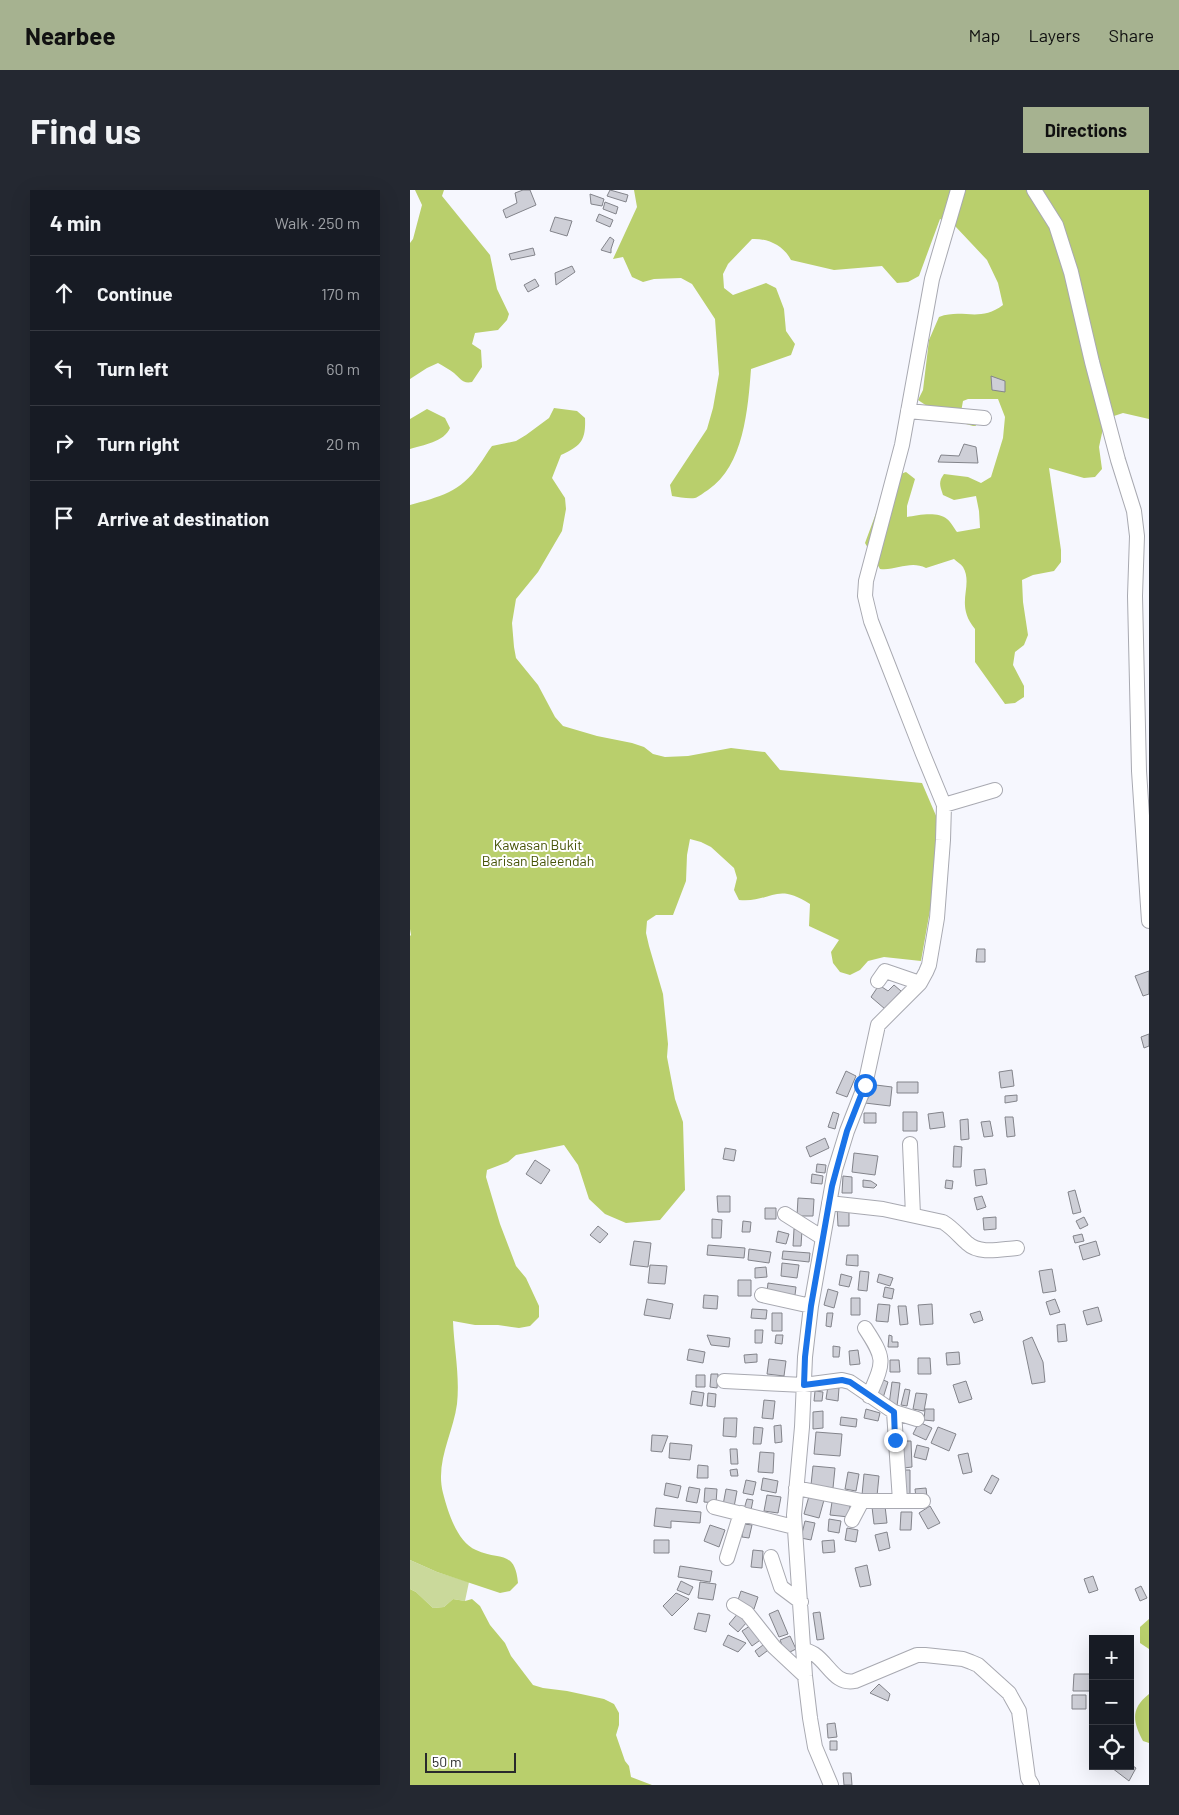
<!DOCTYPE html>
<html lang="en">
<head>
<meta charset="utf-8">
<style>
	:root { --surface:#171b24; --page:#242831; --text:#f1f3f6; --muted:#9ea1a6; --line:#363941; --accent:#a6b290 }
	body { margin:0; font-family:Barlow,sans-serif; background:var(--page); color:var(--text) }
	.controls { position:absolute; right:15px; bottom:15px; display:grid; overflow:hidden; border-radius:0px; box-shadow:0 5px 20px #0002 }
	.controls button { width:45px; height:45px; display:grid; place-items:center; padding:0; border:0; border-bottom:1px solid var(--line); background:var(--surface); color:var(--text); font:25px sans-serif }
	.scale { position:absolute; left:15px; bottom:12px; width:91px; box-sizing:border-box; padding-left:5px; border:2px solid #29292c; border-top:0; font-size:14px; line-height:18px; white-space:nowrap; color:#29292c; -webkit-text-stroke:4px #fff; paint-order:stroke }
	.stop { position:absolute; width:15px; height:15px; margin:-11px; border:4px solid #1a73e8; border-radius:50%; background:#fff }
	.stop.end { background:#1a73e8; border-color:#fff; box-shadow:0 1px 5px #0008 }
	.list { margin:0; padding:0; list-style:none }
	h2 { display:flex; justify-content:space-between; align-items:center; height:65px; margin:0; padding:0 20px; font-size:21px }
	h2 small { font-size:16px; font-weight:400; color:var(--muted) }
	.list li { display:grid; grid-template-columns:32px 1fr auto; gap:15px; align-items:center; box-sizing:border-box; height:75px; padding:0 20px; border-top:1px solid var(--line) }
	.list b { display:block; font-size:19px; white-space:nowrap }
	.list em { font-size:16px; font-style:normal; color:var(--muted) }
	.icon { flex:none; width:28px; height:28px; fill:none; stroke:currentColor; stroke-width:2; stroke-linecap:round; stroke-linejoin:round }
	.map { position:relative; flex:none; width:739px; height:1595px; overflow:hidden; border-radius:0px }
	header { display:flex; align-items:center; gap:30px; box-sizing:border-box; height:70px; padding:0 25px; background:var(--accent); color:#111 }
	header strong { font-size:24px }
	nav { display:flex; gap:28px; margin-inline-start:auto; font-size:18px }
	.intro { display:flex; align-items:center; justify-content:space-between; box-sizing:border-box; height:120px; padding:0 30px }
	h1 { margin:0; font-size:35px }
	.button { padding:12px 22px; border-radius:0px; background:var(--accent); color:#111; font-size:18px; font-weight:700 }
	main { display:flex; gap:30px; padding:0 30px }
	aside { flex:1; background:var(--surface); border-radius:0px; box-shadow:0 5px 20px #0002 }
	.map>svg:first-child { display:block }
	.green { fill:#cad99b }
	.forest { fill:#b9cf6c }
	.building { fill:#cecfd7; stroke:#83848b }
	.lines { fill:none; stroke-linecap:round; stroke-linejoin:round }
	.minor-casing { stroke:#a8a9b1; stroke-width:16 }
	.minor { stroke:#fff; stroke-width:14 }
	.route { stroke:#1a73e8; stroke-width:6 }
	.labels { text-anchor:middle; stroke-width:4; stroke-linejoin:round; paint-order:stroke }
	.park-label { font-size:14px; fill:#475408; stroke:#fff }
</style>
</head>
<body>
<header>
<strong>Nearbee</strong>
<nav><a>Map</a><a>Layers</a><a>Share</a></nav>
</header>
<div class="intro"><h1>Find us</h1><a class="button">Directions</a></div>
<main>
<aside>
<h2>4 min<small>Walk · 250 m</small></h2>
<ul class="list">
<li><svg class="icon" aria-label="ahead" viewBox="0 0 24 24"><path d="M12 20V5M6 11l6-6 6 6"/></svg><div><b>Continue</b></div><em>170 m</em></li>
<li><svg class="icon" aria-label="left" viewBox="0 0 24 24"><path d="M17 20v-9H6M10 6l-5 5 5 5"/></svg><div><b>Turn left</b></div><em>60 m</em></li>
<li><svg class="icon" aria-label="right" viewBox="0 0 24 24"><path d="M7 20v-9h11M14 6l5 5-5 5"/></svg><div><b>Turn right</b></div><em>20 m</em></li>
<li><svg class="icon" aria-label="arrive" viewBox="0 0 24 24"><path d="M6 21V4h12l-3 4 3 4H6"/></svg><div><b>Arrive at destination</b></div></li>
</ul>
</aside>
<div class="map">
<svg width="739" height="1595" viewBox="0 0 739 1595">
	<rect width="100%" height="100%" fill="#f6f7fe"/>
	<path class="green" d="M 0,1370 L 27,1382 L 59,1392 L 55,1411 L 43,1409 L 34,1417 L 23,1418 L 6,1402 L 0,1399 Z"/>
	<path class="forest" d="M 5,0 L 34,0 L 32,6 L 80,65 L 87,99 L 99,124 L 97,130 L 88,140 L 65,143 L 62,154 L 71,160 L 72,177 L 62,192 C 52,194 50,188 44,183 C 39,179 33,176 28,173 L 17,178 L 0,189 L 0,53 L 3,49 L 12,15 Z
		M 224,0 L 739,0 L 739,229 L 713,223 L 695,229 L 689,257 L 692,279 L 685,287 L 674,288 L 639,278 L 651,360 L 651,372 L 644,381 L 623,385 L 612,390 L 613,412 L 618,445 L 614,455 L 605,462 L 603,475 L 614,496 L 614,507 L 605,513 L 595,514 L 565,472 L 565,439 C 544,414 564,396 553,377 C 551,374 546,371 544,369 L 516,378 C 500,370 486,381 470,379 L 455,353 L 479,288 L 496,282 L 505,289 L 497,316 L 497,327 C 508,325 528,321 537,329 C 541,332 544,338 547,342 L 570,338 L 569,321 L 566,306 L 544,310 L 533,305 C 530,296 528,292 534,284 L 558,287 L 571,293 L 581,287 L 593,248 L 595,227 L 588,209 L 558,209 L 553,211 L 551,222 L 565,233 L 566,236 L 563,236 L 535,228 L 508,210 L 513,200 L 519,150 L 529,127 C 553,118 569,133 593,115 L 588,93 L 577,70 L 545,36 L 530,29 L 509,86 L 498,92 L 487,93 L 472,76 L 424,80 L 381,70 C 374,56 358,48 342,49 L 318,74 L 313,84 L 314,98 L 323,105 L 356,93 L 366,98 L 374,119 L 376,141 L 385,154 L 381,165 L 341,179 C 338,218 334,276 298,300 C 294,302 289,307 285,308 C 278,309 269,307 262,306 L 260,295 L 297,239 L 303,218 L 309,184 L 305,129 L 282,94 L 271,88 L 244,89 L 233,92 L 222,87 L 213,67 L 203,69 L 227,17 Z
		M 144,218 L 167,221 L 175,228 C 176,250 171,256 151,265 L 142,288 L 155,308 L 156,319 L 152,341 L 128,382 L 106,409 L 102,433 L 104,457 L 106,468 L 128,495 L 145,527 L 153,536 L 187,546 L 222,553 L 234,557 L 243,564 L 255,567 L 278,566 L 321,558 L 355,562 L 370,580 L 512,593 L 530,635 L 523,703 L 511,771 L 474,767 L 458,771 L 450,780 L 440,785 L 430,782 L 423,773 L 421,762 L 429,750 L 399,736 L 400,714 C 365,691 362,713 329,710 L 324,700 L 327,688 L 324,678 L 301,657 L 291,652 L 280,649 L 277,665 L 276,691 L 263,725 L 246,725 L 237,731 L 236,743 L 239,756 L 253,804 L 258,854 L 257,867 L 265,909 L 273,932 L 275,1000 L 250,1030 L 216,1033 L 195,1024 L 179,1009 L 168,975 L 154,955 L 106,965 L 98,972 L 77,980 L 76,987 L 90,1034 L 106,1076 L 116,1088 L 129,1116 L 129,1127 L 120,1136 L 109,1138 L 88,1135 L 65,1135 L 43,1131 C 44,1158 50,1186 47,1214 C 43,1244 25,1272 33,1303 C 38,1322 47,1352 66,1360 C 89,1371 105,1359 108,1393 L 100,1401 L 90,1403 L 27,1382 L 0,1370 L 0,746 L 1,745 L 0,739 L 0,315 C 29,307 51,302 69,275 C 74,269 77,262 82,256 L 106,251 L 116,245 L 139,228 Z
		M 17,219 L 35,228 L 40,238 C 34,252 13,255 0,259 L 0,229 Z
		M 0,1399 L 6,1402 L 23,1418 L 34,1417 L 43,1409 L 55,1411 L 62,1409 L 70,1416 L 80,1435 L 95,1453 L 101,1466 L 123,1495 L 133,1498 L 157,1501 L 194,1509 L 204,1514 L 209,1523 L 209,1535 L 206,1545 L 215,1571 L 219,1576 L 221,1587 L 242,1595 L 0,1595 Z
		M 739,1429 L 739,1459 L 730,1453 L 730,1437 Z
		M 739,1504 L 739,1553 L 733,1551 C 723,1532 720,1519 739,1504 Z"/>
	<path class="building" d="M 113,0 L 120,0 L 126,15 L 96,28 L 93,20 L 107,13 L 105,3 Z
		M 200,0 L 218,5 L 216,12 L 197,6 Z
		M 180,4 L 194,9 L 192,16 L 181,14 Z
		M 195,12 L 208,17 L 206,24 L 193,19 Z
		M 189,24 L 203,30 L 200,37 L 186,31 Z
		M 145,27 L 162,31 L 157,46 L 140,41 Z
		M 200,47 L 204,50 L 201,59 L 201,63 L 191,60 Z
		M 123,58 L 125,65 L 101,70 L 99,64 Z
		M 162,76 L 165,82 L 146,95 L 145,83 Z
		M 125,89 L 129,96 L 118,102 L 114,95 Z
		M 581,186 L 595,191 L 595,202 L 582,200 Z
		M 554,254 L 566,257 L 568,273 L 528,272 L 531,265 L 549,266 Z
		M 567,759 L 575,759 L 575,772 L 566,772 Z
		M 739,781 L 739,804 L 733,806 L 725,786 Z
		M 469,795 L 478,801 L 484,795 L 491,801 L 475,819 L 461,807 Z
		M 739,844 L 739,856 L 734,858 L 731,847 Z
		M 602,880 L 604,896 L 591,898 L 589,882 Z
		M 436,881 L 446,886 L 437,907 L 426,903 Z
		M 487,892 L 508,892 L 508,903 L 487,903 Z
		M 466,895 L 482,897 L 480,916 L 455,913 Z
		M 607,905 L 607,911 L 595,913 L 595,906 Z
		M 423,922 L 429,924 L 425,939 L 418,937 Z
		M 493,922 L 507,922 L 507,941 L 493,941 Z
		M 533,922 L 535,937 L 520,939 L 518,924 Z
		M 454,923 L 466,923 L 466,933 L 454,933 Z
		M 595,927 L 603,927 L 605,946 L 597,947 Z
		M 558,929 L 559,949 L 551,950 L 550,930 Z
		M 580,931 L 583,946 L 574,947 L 571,932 Z
		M 415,948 L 419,958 L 400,967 L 396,957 Z
		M 544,956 L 552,957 L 551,977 L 543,977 Z
		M 315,958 L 326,960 L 324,971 L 313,969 Z
		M 444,963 L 468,966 L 465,985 L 442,982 Z
		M 125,970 L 140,980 L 131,994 L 116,984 Z
		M 407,974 L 416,975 L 415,983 L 406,982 Z
		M 575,979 L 577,994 L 566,996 L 564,980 Z
		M 402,984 L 413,986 L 412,994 L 401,993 Z
		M 433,986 L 442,987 L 442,1003 L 432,1003 Z
		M 453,990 L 461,991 L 467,995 L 464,998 L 453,997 Z
		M 536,990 L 543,991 L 542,999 L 535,998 Z
		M 665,1000 L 671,1022 L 663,1024 L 658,1002 Z
		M 307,1006 L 320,1006 L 320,1022 L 308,1022 Z
		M 572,1006 L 576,1017 L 567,1020 L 564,1008 Z
		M 388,1008 L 404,1009 L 403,1026 L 387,1026 Z
		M 439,1016 L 439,1036 L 428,1036 L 427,1017 Z
		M 355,1018 L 366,1018 L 366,1029 L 355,1029 Z
		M 586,1027 L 586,1039 L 574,1040 L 573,1028 Z
		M 674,1027 L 678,1035 L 670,1039 L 666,1031 Z
		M 302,1029 L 312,1030 L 311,1048 L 302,1048 Z
		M 333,1031 L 341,1032 L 340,1042 L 332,1042 Z
		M 188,1036 L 198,1044 L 190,1053 L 180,1045 Z
		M 384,1039 L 392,1040 L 391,1056 L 383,1056 Z
		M 368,1041 L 379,1044 L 376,1054 L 366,1052 Z
		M 672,1044 L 674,1051 L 665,1053 L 663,1046 Z
		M 224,1051 L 241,1053 L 238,1077 L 220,1075 Z
		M 686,1051 L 690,1065 L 673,1070 L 669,1056 Z
		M 298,1055 L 335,1058 L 334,1068 L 297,1065 Z
		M 339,1059 L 361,1062 L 359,1073 L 338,1070 Z
		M 373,1061 L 400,1063 L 399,1072 L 372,1069 Z
		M 437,1065 L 448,1065 L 448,1076 L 436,1075 Z
		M 372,1073 L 389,1075 L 387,1088 L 371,1086 Z
		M 240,1075 L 257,1076 L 255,1094 L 238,1093 Z
		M 356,1077 L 357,1087 L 345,1088 L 345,1078 Z
		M 642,1079 L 646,1101 L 633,1103 L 629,1081 Z
		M 450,1081 L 459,1082 L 457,1101 L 448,1100 Z
		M 431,1084 L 442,1087 L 439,1097 L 429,1095 Z
		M 469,1084 L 483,1088 L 480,1096 L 467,1092 Z
		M 328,1090 L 341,1090 L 341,1106 L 328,1106 Z
		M 358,1093 L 386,1097 L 385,1105 L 357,1102 Z
		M 475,1097 L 484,1099 L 482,1109 L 473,1107 Z
		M 418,1099 L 428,1102 L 424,1118 L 414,1115 Z
		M 294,1105 L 308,1106 L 307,1119 L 293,1118 Z
		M 441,1108 L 450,1108 L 450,1125 L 441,1125 Z
		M 237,1109 L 263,1114 L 260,1129 L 234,1125 Z
		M 645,1109 L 650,1122 L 640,1125 L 636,1112 Z
		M 468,1114 L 480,1115 L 478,1132 L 466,1131 Z
		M 522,1114 L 523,1134 L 510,1135 L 508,1115 Z
		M 488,1116 L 496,1116 L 498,1134 L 490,1135 Z
		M 688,1117 L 692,1131 L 677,1135 L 673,1121 Z
		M 342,1119 L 357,1120 L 356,1129 L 341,1128 Z
		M 570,1121 L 573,1130 L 564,1133 L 560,1124 Z
		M 362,1123 L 372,1123 L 372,1141 L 362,1141 Z
		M 417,1123 L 423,1123 L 421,1137 L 416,1136 Z
		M 655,1134 L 657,1151 L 648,1152 L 647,1135 Z
		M 345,1140 L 353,1140 L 352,1153 L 345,1153 Z
		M 297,1145 L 320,1148 L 319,1157 L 301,1155 Z
		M 366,1145 L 373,1145 L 372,1154 L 365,1153 Z
		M 479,1145 L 482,1146 L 482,1152 L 488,1152 L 488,1157 L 478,1157 Z
		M 622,1147 L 633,1172 L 635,1192 L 622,1194 L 613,1151 Z
		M 423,1156 L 430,1157 L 429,1167 L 423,1167 Z
		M 279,1159 L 295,1162 L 293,1173 L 277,1170 Z
		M 448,1160 L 450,1174 L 440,1175 L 439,1161 Z
		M 549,1162 L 550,1174 L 537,1175 L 536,1163 Z
		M 347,1164 L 347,1172 L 335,1173 L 334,1165 Z
		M 508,1168 L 520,1168 L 521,1184 L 508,1184 Z
		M 359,1169 L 376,1171 L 374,1186 L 357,1184 Z
		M 480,1170 L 489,1170 L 490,1182 L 480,1182 Z
		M 301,1184 L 308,1184 L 307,1198 L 300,1197 Z
		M 286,1185 L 295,1185 L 295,1197 L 286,1197 Z
		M 471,1189 L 478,1192 L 473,1208 L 466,1205 Z
		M 556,1191 L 562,1209 L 549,1213 L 543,1195 Z
		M 482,1192 L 490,1193 L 487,1216 L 479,1215 Z
		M 418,1196 L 429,1198 L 428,1211 L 416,1209 Z
		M 495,1199 L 500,1200 L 497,1216 L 491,1215 Z
		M 282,1201 L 294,1203 L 292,1216 L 280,1214 Z
		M 405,1201 L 413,1202 L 412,1211 L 404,1211 Z
		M 298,1203 L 306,1204 L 305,1217 L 297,1216 Z
		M 506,1203 L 517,1204 L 514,1221 L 503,1219 Z
		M 354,1210 L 365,1211 L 363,1229 L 352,1228 Z
		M 456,1219 L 470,1223 L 468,1231 L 454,1228 Z
		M 515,1219 L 524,1219 L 524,1231 L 514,1230 Z
		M 413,1221 L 413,1238 L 403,1239 L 403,1222 Z
		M 431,1227 L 447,1229 L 446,1237 L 430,1235 Z
		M 314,1228 L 327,1228 L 326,1247 L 313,1246 Z
		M 509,1232 L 522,1238 L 516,1250 L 503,1244 Z
		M 371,1235 L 372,1252 L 365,1253 L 364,1236 Z
		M 344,1237 L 353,1238 L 351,1254 L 343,1254 Z
		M 528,1237 L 546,1244 L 539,1261 L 521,1253 Z
		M 406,1242 L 432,1244 L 430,1266 L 404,1264 Z
		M 242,1245 L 258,1246 L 252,1262 L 241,1261 Z
		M 493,1251 L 501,1251 L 502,1277 L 494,1278 Z
		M 260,1253 L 282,1255 L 280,1270 L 259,1268 Z
		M 507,1255 L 519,1258 L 516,1270 L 504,1267 Z
		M 320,1259 L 327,1259 L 328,1274 L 321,1274 Z
		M 350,1262 L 364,1263 L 363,1283 L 348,1282 Z
		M 558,1263 L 562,1282 L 553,1284 L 548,1265 Z
		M 288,1275 L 298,1276 L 298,1288 L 287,1288 Z
		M 403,1276 L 425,1278 L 423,1298 L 401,1295 Z
		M 327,1279 L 328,1286 L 321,1286 L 320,1280 Z
		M 492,1280 L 500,1280 L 500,1307 L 492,1307 Z
		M 438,1282 L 449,1284 L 446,1301 L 435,1299 Z
		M 454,1284 L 469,1286 L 467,1306 L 452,1305 Z
		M 582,1285 L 589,1289 L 581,1304 L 574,1300 Z
		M 353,1288 L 368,1291 L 366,1303 L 351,1300 Z
		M 336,1290 L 346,1292 L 343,1305 L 333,1303 Z
		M 256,1293 L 271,1296 L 268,1308 L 254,1305 Z
		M 279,1297 L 290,1299 L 287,1313 L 276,1311 Z
		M 295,1298 L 307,1299 L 306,1313 L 294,1312 Z
		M 516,1298 L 517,1307 L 506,1308 L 505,1299 Z
		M 316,1299 L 327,1301 L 324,1317 L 313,1315 Z
		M 357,1305 L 371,1307 L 368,1323 L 354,1321 Z
		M 399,1306 L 414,1310 L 409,1328 L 394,1324 Z
		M 337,1309 L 343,1310 L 341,1320 L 334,1319 Z
		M 422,1312 L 440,1314 L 439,1327 L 420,1325 Z
		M 475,1316 L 477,1333 L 464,1334 L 462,1317 Z
		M 520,1316 L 530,1333 L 518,1339 L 509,1323 Z
		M 246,1318 L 291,1322 L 290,1333 L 261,1331 L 261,1338 L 244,1336 Z
		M 491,1322 L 502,1322 L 501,1340 L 490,1340 Z
		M 419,1329 L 431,1331 L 429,1343 L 418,1341 Z
		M 395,1331 L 405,1333 L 401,1350 L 391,1348 Z
		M 334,1334 L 342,1335 L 339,1348 L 332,1347 Z
		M 300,1335 L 315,1340 L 309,1357 L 294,1351 Z
		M 437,1338 L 448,1340 L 446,1352 L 435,1350 Z
		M 477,1342 L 480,1358 L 469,1361 L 465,1345 Z
		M 244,1350 L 259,1350 L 259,1363 L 244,1363 Z
		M 424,1350 L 425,1362 L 413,1363 L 412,1351 Z
		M 343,1360 L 353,1361 L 352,1378 L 341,1377 Z
		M 457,1375 L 461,1395 L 450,1397 L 445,1378 Z
		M 270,1376 L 302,1381 L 300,1392 L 268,1387 Z
		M 683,1386 L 688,1400 L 679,1403 L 674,1389 Z
		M 271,1391 L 283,1397 L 279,1405 L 267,1400 Z
		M 290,1392 L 306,1394 L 303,1410 L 288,1408 Z
		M 731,1396 L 737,1408 L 730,1411 L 725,1399 Z
		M 331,1401 L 348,1407 L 344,1419 L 327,1413 Z
		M 266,1403 L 279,1409 L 262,1426 L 253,1416 Z
		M 368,1420 L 378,1444 L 369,1447 L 359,1424 Z
		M 329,1422 L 338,1431 L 328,1442 L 319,1434 Z
		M 410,1422 L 414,1449 L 407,1450 L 403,1423 Z
		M 288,1423 L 300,1425 L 296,1442 L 284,1439 Z
		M 343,1434 L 353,1448 L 342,1456 L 332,1441 Z
		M 318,1445 L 336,1453 L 328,1462 L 313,1455 Z
		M 380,1446 L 386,1459 L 376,1464 L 370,1450 Z
		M 357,1452 L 361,1458 L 349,1467 L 345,1461 Z
		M 664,1484 L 681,1484 L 681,1501 L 663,1501 Z
		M 469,1494 L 480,1504 L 478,1511 L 460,1503 Z
		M 662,1505 L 676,1505 L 676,1519 L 662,1519 Z
		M 425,1533 L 427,1547 L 418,1548 L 417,1534 Z
		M 420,1551 L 427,1551 L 427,1560 L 420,1560 Z
		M 720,1574 L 726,1578 L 719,1591 L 702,1578 L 703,1576 L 720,1576 Z
		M 433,1583 L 441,1583 L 442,1595 L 434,1595 Z"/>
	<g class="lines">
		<defs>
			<path id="minor" d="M 624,0 L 646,35 L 661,82 L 682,172 L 708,270 L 724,321 L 727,346 L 725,406 L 729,581 L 739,731
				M 498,221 L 574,228
				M 534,615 L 585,600
				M 468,791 L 475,781 L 510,793
				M 500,954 L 503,1025
				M 419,1013 L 473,1019 L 533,1032 C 543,1038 549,1046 557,1053 C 570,1065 591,1059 607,1058
				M 375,1024 L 413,1048
				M 352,1105 L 401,1116
				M 455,1138 C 476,1170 474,1171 459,1206
				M 314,1191 L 394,1195 L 432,1190 L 440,1192 L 484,1222 L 490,1311
				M 484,1222 L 507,1229
				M 386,1298 L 452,1311 L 513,1311
				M 304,1317 L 384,1337
				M 442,1330 L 452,1311
				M 361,1367 L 371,1397 L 391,1412
				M 317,1368 L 331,1323
				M 324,1415 L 337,1423 L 364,1457 L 395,1486
				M 393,1459 C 397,1461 401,1462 404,1464 C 419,1474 425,1495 445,1491 L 507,1465 L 515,1465 L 553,1469 L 561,1472 L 568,1475 L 599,1503 L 609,1521 L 618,1588 L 622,1595
				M 421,1595 L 405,1557 L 400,1528 L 395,1486 L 384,1325 L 392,1237 L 395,1167 L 401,1116 L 425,980 L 437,941 L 455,895 L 468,835 L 510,793 L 516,782 L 519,775 L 527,728 L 533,650 L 534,615 L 513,564 L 461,431 L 455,406 L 456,391 L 492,255 L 522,89 L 548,0"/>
		</defs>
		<use href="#minor" class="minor-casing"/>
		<use href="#minor" class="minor"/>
	</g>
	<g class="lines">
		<path class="route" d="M 455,895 L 437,941 L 422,996 L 401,1116 L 395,1167 L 394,1195 L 432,1190 L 440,1192 L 484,1222 L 485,1250"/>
	</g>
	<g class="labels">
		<g class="park-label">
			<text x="128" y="660">Kawasan Bukit<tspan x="128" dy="16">Barisan Baleendah</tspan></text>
		</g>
	</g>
</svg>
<div class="controls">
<button>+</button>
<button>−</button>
<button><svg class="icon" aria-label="locate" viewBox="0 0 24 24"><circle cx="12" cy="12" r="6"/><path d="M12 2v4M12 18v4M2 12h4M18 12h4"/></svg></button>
</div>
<div class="scale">50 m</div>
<div class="stop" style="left:455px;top:895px"></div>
<div class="stop end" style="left:485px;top:1250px"></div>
</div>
</main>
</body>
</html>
